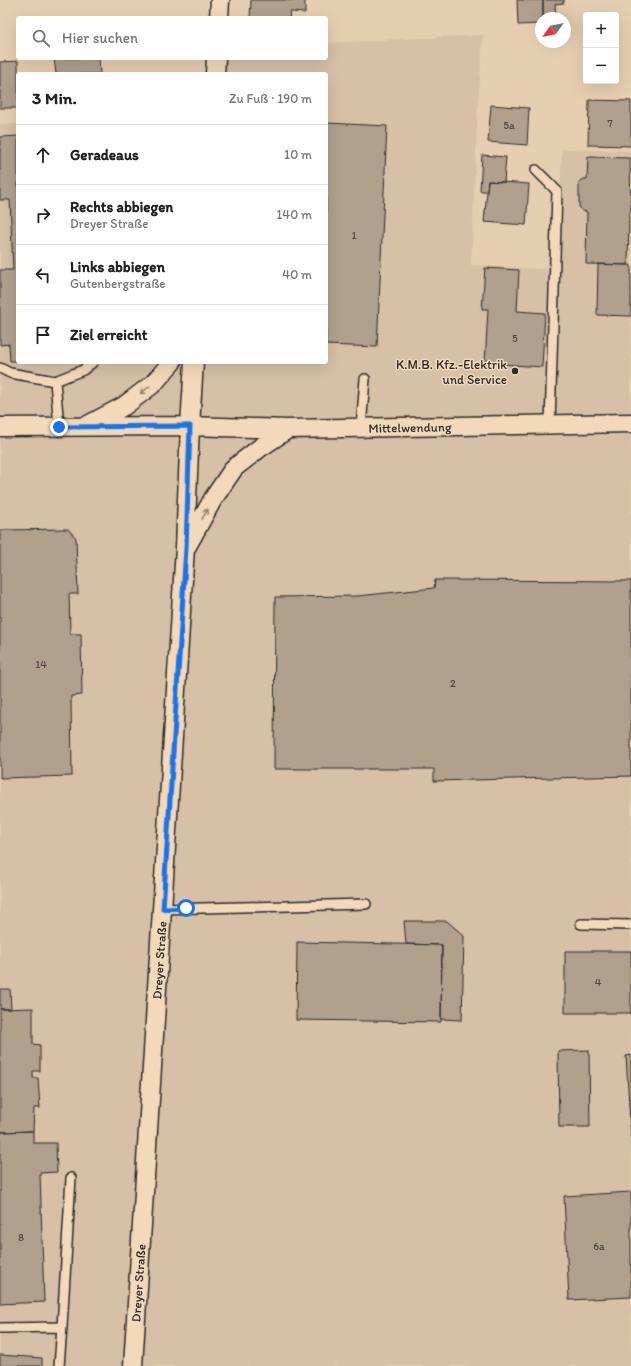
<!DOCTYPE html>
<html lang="de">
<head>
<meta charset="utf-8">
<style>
	:root { --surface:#fff; --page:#f6f6f6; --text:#202124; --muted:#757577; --line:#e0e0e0 }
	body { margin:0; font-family:Itim,sans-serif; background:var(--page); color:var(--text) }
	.controls { position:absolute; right:12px; top:12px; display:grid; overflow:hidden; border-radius:4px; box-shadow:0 4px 16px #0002 }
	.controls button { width:36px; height:36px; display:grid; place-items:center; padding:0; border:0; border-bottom:1px solid var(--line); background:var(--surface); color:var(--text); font:20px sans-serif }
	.compass { position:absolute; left:535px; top:12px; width:36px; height:36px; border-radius:50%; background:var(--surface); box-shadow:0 4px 16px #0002; rotate:237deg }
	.stop { position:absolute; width:12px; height:12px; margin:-9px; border:3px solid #1a73e8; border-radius:50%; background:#fff }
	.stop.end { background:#1a73e8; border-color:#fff; box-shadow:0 1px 4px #0008 }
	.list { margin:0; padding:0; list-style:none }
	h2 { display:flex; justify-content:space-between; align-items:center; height:52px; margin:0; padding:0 16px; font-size:17px }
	h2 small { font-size:13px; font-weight:400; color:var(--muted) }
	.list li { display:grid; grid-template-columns:26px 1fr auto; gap:12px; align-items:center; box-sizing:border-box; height:60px; padding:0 16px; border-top:1px solid var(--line) }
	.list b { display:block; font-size:15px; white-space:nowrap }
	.list p { margin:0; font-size:13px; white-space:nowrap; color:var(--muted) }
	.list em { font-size:13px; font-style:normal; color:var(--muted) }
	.icon { flex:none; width:22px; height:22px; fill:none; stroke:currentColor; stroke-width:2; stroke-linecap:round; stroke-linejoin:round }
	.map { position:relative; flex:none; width:631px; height:1366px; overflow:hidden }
	.search { position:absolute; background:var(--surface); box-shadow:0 4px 16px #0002; left:16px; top:16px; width:312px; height:44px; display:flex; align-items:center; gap:10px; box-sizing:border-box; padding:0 14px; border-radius:4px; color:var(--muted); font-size:15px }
	.panel { position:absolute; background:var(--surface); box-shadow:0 4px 16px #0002; left:16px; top:72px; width:312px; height:292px; border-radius:4px }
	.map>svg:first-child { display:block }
	.built { fill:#d6c0a6 }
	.building { fill:#b1a08c; stroke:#2b2b2b }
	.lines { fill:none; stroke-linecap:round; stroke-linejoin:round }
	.service-casing { stroke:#2b2b2b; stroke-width:12 }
	.minor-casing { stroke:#2b2b2b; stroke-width:21 }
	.service { stroke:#f2d9b9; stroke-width:9 }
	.minor { stroke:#f2d9b9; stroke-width:18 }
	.oneway { stroke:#8e8272 }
	.route { stroke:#1a73e8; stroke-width:5 }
	.poi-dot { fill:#2b2b2b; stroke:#f2d9b9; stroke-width:1.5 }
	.labels { text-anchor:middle; stroke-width:3; stroke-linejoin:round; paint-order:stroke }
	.number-label { font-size:11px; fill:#4c4843 }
	.poi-label { font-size:13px; fill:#2b2b2b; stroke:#f2d9b9; text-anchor:end }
	.street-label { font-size:13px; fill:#2b2b2b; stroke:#f2d9b9 }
</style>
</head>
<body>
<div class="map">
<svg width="631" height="1366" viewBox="0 0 631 1366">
	<rect width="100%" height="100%" fill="#e6ceb1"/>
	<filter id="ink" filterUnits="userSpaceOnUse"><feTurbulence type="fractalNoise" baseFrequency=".025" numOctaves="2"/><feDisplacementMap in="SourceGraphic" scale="8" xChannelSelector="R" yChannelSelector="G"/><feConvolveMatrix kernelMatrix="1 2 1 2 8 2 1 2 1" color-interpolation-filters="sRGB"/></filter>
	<g filter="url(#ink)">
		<path class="built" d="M 483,35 L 478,103 L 471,265 L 557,270 L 562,149 L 631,151 L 631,1366 L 0,1366 L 0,124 L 18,124 L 18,362 L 326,362 L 326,74 L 220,74 L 221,58 L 326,58 L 326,43 Z"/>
		<path class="building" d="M 251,0 L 305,0 L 305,13 L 290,12 L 289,18 L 250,18 Z
			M 517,0 L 543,0 L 543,18 L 541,18 L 541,24 L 518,25 Z
			M 543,0 L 564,0 L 564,3 L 555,4 L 556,17 L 543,18 Z
			M 54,58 L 99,58 L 100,74 L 56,74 Z
			M 18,61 L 18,108 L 0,108 L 0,62 Z
			M 589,100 L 631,101 L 631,146 L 588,145 Z
			M 491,105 L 529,108 L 527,145 L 488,142 Z
			M 326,123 L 387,126 L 377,347 L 326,345 Z
			M 18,136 L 18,361 L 10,361 L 9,344 L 0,345 L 0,270 L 13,270 L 10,200 L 0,200 L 0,137 Z
			M 482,155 L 506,157 L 504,182 L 488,181 L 487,191 L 480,191 Z
			M 588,157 L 630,158 L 631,213 L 629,213 L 628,265 L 586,264 L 587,212 L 582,211 L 579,206 L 579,182 L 584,179 L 587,179 Z
			M 488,181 L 529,184 L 526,225 L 484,222 Z
			M 598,264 L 631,265 L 631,316 L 597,315 Z
			M 485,268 L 519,270 L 517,311 L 545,313 L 542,367 L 485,363 L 488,309 L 482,309 Z
			M 68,529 L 76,538 L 78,594 L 69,594 L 70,634 L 81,634 L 82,695 L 71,696 L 72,776 L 0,778 L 0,530 Z
			M 435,580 L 631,581 L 631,776 L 434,781 L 434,769 L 274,769 L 275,597 L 358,596 L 434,588 Z
			M 404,921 L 447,921 L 464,936 L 462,1020 L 441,1019 L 442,945 L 406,944 Z
			M 297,942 L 442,945 L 441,1022 L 296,1020 Z
			M 565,951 L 631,951 L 631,1013 L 565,1013 Z
			M 0,989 L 10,989 L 11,1009 L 0,1009 Z
			M 33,1008 L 33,1044 L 40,1045 L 40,1071 L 33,1071 L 33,1078 L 38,1078 L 40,1108 L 34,1108 L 33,1131 L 0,1132 L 0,1009 Z
			M 589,1050 L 590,1127 L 559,1127 L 558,1051 Z
			M 631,1055 L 631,1139 L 626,1056 Z
			M 33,1131 L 33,1143 L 56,1143 L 57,1172 L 40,1173 L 44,1302 L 0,1304 L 0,1132 Z
			M 631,1192 L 631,1297 L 569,1300 L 564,1196 Z
			M 0,1355 L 42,1358 L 42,1366 L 0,1366 Z"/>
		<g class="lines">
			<defs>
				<path id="service" d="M 536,170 L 557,191 L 550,425
					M 0,368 L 10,373 L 55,381 L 59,427
					M 55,381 L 83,370 L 93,362
					M 361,428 L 365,379
					M 163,909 L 366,904
					M 581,924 L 631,925
					M 0,1328 L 62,1327 L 71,1178
					M 59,1366 L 62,1327"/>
				<path id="minor" d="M 219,18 L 220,0
					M 215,74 L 216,58
					M 88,425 L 124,406 L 153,384 L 172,362
					M 0,427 L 190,426 L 288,429 L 631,423
					M 187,546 L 213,499 L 234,468 L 261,447 L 288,429
					M 133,1366 L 185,548 L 190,426 L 194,362"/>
			</defs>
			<use href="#service" class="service-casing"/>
			<use href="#minor" class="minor-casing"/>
			<use href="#service" class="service"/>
			<use href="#minor" class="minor"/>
		</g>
		<defs><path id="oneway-shaft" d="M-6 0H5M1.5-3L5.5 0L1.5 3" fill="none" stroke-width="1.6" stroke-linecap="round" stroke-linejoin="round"/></defs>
		<g class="oneway">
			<use href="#oneway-shaft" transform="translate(145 390) rotate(142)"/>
			<use href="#oneway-shaft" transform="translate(205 514) rotate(-60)"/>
		</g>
	</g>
	<g class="lines" filter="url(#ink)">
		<path class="route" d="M 59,427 L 190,426 L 186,548 L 163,909 L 186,908"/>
	</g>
	<circle class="poi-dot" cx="515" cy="371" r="4"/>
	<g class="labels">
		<g class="number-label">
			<text x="610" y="127">7</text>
			<text x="509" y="129">5a</text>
			<text x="354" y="239">1</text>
			<text x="515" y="342">5</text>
			<text x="41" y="668">14</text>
			<text x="453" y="687">2</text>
			<text x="598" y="986">4</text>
			<text x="21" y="1241">8</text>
			<text x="599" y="1250">6a</text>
		</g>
		<g class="poi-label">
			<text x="507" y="369">K.M.B. Kfz.-Elektrik<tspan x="507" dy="15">und Service</tspan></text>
		</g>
		<g class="street-label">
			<text transform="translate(410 427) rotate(-1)" y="5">Mittelwendung</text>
			<text transform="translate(159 960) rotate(-86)" y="5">Dreyer Straße</text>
			<text transform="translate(138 1283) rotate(-86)" y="5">Dreyer Straße</text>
		</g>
	</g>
</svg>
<div class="controls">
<button>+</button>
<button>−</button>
</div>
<svg class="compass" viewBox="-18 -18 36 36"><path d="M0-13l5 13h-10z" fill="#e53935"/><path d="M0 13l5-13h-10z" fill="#757577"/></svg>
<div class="stop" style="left:186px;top:908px"></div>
<div class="stop end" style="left:59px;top:427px"></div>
<div class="search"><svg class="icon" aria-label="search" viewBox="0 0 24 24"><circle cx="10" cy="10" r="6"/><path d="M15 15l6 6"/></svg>Hier suchen</div>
<section class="panel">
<h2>3 Min.<small>Zu Fuß · 190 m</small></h2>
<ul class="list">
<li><svg class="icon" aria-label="ahead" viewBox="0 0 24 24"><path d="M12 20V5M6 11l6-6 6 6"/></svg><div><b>Geradeaus</b></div><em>10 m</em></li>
<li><svg class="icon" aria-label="right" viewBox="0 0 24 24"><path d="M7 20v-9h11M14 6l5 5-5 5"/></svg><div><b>Rechts abbiegen</b><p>Dreyer Straße</p></div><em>140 m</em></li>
<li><svg class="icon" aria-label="left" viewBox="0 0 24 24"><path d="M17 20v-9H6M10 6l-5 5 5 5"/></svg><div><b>Links abbiegen</b><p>Gutenbergstraße</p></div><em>40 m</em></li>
<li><svg class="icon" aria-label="arrive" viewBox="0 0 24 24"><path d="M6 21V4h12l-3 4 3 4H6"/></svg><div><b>Ziel erreicht</b></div></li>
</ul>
</section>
</div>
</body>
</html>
